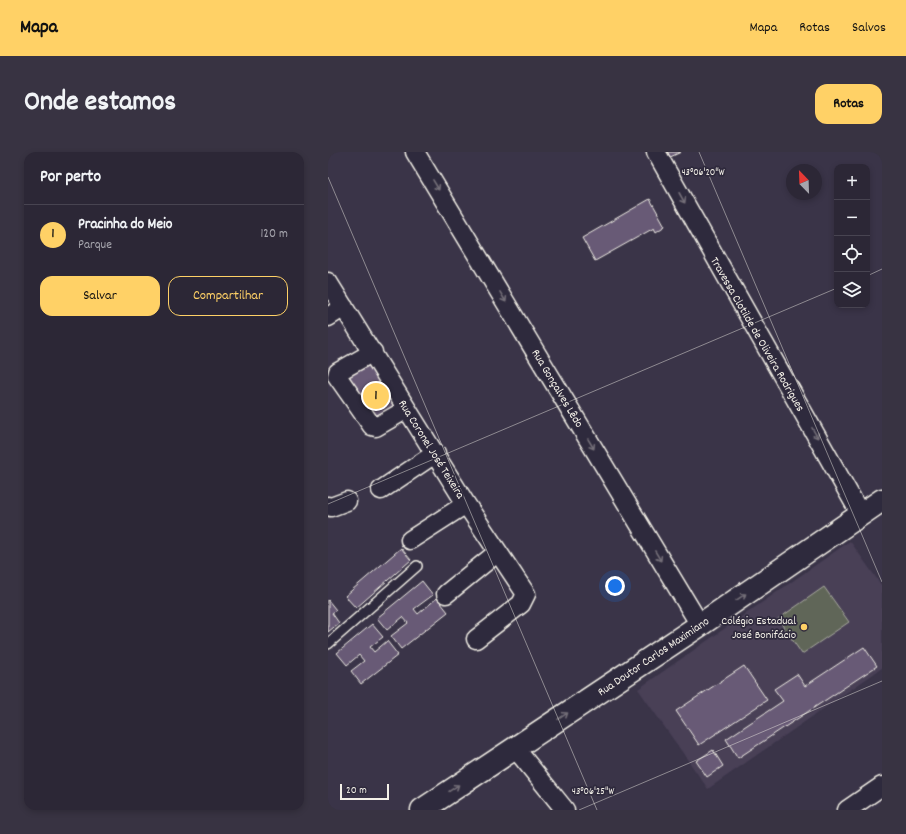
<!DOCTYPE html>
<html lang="pt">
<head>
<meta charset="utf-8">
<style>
	:root { --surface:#2c2736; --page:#383342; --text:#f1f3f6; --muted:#a6a5ad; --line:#484451; --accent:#ffd166 }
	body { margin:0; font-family:Dekko,sans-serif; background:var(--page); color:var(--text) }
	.controls { position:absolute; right:12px; top:12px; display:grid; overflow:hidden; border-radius:8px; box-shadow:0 2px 6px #0003 }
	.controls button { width:36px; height:36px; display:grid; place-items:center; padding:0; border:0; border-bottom:1px solid var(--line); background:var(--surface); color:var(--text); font:20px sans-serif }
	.compass { position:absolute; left:458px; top:12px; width:36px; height:36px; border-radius:50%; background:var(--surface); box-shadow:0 2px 6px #0003; rotate:337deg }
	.scale { position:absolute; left:12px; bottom:10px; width:49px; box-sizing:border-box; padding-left:4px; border:2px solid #f4f1e8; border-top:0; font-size:11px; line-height:14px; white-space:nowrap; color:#f4f1e8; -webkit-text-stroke:3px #2f2a3d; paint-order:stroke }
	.you { position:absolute; left:287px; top:434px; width:14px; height:14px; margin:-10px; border:3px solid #fff; border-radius:50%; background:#1a73e8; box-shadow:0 0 0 6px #1a73e833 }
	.badge { display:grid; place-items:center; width:26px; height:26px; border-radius:50%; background:var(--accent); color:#111; font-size:13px; font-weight:700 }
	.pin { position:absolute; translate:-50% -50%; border:2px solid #fff; box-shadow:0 1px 4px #0006 }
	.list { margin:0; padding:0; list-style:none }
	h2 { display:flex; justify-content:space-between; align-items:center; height:52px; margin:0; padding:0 16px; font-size:17px }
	h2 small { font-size:13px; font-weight:400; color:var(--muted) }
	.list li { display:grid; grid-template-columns:26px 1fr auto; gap:12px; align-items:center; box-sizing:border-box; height:60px; padding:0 16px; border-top:1px solid var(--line) }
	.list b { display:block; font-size:15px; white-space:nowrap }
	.list p { margin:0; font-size:13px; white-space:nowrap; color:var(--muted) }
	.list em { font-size:13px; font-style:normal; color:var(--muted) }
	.actions { display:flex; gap:8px; padding:12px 16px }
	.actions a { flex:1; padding:9px 0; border:1px solid var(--accent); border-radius:12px; text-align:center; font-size:14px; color:var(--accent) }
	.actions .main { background:var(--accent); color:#111 }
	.icon { flex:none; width:22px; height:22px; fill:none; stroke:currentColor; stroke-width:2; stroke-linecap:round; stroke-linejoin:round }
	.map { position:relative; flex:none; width:554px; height:658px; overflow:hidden; border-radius:12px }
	header { display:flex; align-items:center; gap:24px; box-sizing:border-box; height:56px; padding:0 20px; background:var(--accent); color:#111 }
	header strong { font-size:19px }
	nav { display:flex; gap:22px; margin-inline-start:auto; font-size:14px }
	.intro { display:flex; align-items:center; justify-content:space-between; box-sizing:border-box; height:96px; padding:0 24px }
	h1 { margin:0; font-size:28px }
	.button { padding:10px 18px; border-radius:12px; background:var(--accent); color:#111; font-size:14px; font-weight:700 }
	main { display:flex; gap:24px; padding:0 24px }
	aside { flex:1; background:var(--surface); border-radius:12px; box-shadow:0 2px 6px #0003 }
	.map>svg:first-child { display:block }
	.built { fill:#483f56 }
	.green { fill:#616658; stroke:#aaaca0 }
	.building { fill:#675a76; stroke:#f4f1e8 }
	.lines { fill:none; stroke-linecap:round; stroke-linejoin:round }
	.service-casing { stroke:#f4f1e8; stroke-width:12 }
	.minor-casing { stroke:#f4f1e8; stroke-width:21 }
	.secondary-casing { stroke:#f4f1e8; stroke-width:25 }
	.service { stroke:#2f2a3d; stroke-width:9 }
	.minor { stroke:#2f2a3d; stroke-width:18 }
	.secondary { stroke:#2f2a3d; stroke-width:22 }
	.oneway { stroke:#747079 }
	.ticks { fill:none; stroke:#f4f1e8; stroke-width:1; stroke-opacity:0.45 }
	.poi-dot { fill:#ffd166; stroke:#2f2a3d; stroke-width:1.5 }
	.labels { text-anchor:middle; stroke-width:3.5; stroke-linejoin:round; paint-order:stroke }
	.street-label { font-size:12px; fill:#f4f1e8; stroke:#2f2a3d }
	.poi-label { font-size:12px; fill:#f4f1e8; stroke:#2f2a3d; text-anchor:end }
	.ticks-label { font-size:10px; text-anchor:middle; fill:#f4f1e8; stroke:#2f2a3d; stroke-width:3.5; stroke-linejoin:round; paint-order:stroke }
</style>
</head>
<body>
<header>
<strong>Mapa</strong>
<nav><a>Mapa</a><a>Rotas</a><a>Salvos</a></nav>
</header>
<div class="intro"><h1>Onde estamos</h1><a class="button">Rotas</a></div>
<main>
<aside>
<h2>Por perto<small></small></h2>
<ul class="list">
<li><span class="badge">1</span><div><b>Pracinha do Meio</b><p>Parque</p></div><em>120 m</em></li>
</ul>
<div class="actions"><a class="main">Salvar</a><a>Compartilhar</a></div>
</aside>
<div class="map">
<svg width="554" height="658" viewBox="0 0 554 658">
	<rect width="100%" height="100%" fill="#3a3448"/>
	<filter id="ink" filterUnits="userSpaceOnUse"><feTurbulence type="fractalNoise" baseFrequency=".025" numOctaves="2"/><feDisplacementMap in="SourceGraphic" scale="8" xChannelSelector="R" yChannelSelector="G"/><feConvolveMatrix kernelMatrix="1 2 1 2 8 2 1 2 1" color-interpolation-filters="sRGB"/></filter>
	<g filter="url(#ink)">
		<path class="built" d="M 522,389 L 554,434 L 554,516 L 380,637 L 310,537 Z"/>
		<path class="green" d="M 496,435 L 521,470 L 474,502 L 450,467 Z"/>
		<path class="building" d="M 334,0 L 353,0 L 338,7 Z
			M 322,47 L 337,74 L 328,80 L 326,76 L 267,109 L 254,86 Z
			M 43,207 L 72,255 L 47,270 L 17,222 Z
			M 73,396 L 83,408 L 28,456 L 17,444 Z
			M 94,429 L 105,443 L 86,457 L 90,462 L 109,446 L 120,460 L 73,497 L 63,484 L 80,471 L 75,465 L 59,478 L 49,466 Z
			M 0,448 L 8,458 L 4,461 L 11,471 L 0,480 Z
			M 44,472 L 55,485 L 42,495 L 46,500 L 59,489 L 70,503 L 33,532 L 23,519 L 36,509 L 31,503 L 19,513 L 9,501 Z
			M 536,495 L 549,514 L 410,606 L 398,587 L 455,549 L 446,537 L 469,522 L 477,534 Z
			M 416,514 L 439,548 L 371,593 L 348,559 Z
			M 385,598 L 395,614 L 379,625 L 368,609 Z"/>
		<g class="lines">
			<defs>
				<path id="service" d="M 0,492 L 89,414"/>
				<path id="minor" d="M 87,0 L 372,473
					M 328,0 L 533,363
					M 0,130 L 138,352 L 198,442 L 193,452 L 148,487
					M 0,165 L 16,155
					M 45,200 L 10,220 L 9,224 L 44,274 L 48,275 L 79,257
					M 53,338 L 108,301
					M 0,354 L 3,355 L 19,349
					M 82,388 L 138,352
					M 118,442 L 170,400
					M 187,596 L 237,658
					M 519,658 L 554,634"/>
				<path id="secondary" d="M 94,658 L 372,473 L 554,348"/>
			</defs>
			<use href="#service" class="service-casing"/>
			<use href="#minor" class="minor-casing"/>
			<use href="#secondary" class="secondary-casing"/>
			<use href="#service" class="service"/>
			<use href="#minor" class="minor"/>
			<use href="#secondary" class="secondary"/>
		</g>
		<defs><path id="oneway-shaft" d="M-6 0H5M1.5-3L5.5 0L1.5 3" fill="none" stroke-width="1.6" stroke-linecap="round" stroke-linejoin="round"/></defs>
		<g class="oneway">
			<use href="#oneway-shaft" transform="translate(108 33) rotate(59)"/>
			<use href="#oneway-shaft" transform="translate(354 46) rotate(61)"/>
			<use href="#oneway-shaft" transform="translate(175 145) rotate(59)"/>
			<use href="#oneway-shaft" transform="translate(487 281) rotate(60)"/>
			<use href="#oneway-shaft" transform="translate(263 292) rotate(59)"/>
			<use href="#oneway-shaft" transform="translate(330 404) rotate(59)"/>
			<use href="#oneway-shaft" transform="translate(413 445) rotate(-34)"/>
			<use href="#oneway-shaft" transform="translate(235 564) rotate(-34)"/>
			<use href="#oneway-shaft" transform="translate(126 636) rotate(-34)"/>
		</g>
	</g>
	<path class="ticks" d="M 371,0 L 554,430M 0,25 L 269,658M 539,124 L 554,117M 0,352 L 509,136M 251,658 L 554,529"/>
	<circle class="poi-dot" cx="476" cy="475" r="4"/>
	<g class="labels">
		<g class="street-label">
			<text transform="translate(430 182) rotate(60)" y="4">Travessa Clotilde de Oliveira Rodrigues</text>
			<text transform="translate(230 236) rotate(59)" y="4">Rua Gonçalves Lêdo</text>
			<text transform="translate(104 297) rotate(58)" y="4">Rua Coronel José Teixeira</text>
			<text transform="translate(325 504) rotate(-34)" y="4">Rua Doutor Carlos Maximiano</text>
		</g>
		<g class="poi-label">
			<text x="468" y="472">Colégio Estadual<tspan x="468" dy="14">José Bonifácio</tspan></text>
		</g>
	</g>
	<g class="ticks-label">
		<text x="375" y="23">43°06'20"W</text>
		<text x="265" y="642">43°06'25"W</text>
	</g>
</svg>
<div class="controls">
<button>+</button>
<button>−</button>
<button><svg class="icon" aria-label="locate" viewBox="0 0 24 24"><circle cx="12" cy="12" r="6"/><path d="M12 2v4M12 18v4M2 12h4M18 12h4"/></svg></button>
<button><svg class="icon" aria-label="layers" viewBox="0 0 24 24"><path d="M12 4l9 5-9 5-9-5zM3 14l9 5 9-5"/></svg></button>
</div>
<svg class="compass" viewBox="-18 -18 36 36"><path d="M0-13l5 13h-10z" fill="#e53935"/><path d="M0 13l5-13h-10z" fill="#a6a5ad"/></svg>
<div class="scale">20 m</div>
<div class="you"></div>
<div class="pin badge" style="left:48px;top:244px">1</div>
</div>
</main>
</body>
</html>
